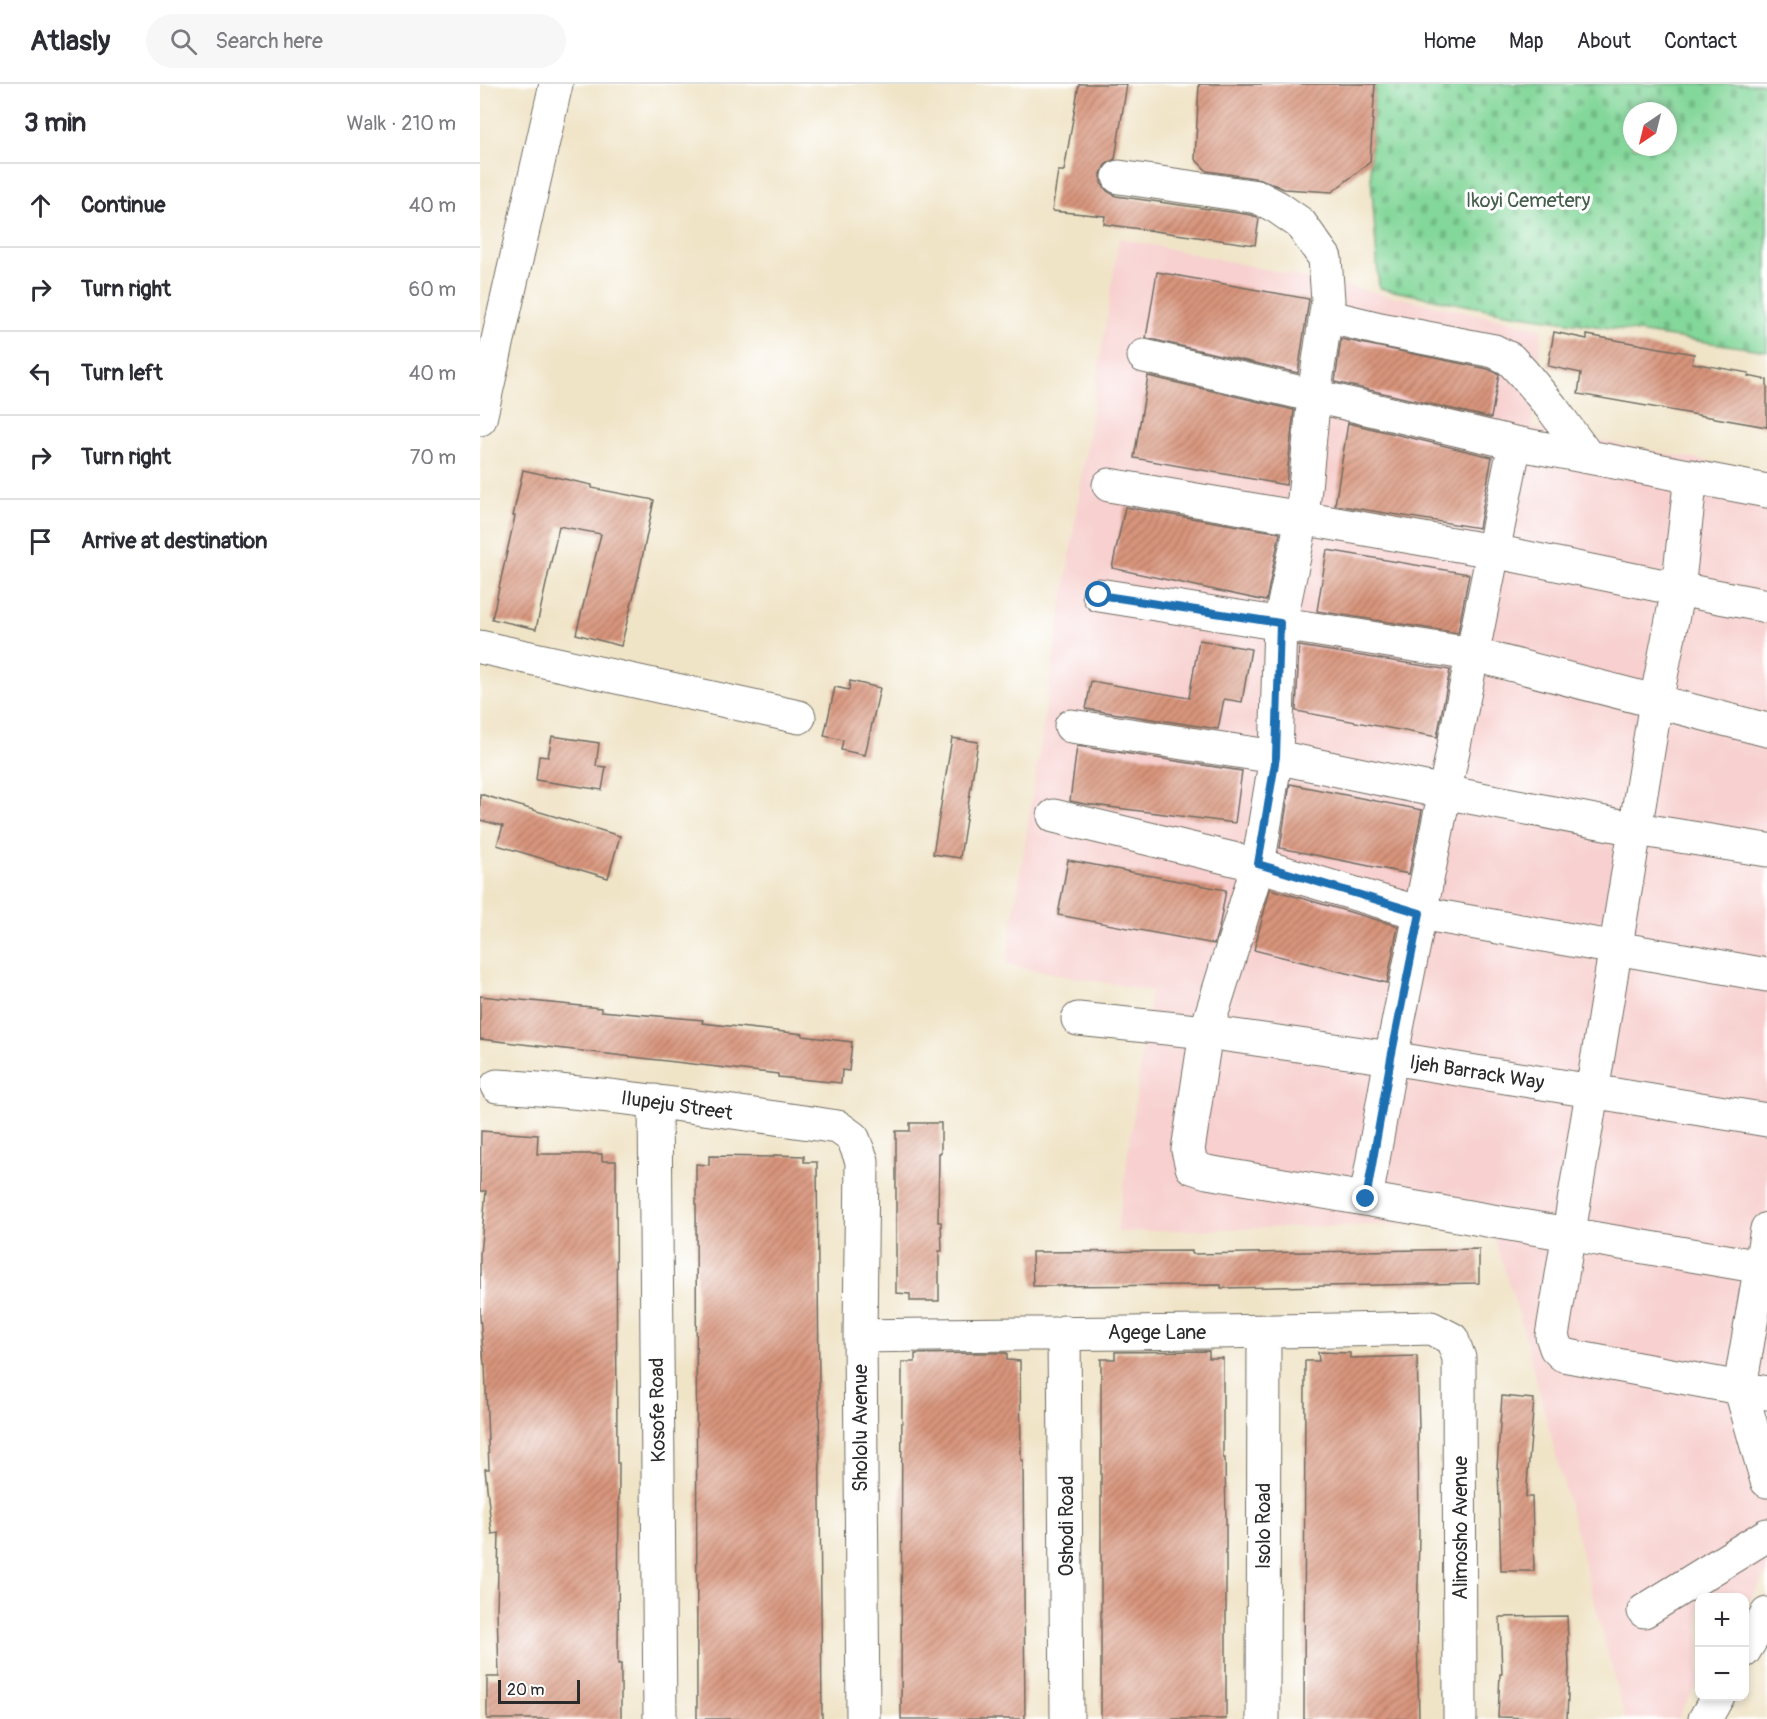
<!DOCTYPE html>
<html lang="en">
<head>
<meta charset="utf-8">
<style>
	:root { --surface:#fff; --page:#f7f7f7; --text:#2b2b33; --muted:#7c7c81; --line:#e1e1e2 }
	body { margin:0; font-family:Pangolin,sans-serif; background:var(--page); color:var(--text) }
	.controls { position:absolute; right:18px; bottom:18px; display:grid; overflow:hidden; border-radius:12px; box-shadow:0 3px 9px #0003 }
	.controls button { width:54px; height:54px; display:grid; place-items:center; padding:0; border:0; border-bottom:2px solid var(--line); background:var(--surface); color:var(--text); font:30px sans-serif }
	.compass { position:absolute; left:1143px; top:18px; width:54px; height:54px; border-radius:50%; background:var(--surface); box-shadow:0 3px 9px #0003; rotate:215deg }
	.scale { position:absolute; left:18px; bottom:15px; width:82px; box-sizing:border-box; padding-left:6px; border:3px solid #2b2b2b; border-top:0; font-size:16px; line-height:21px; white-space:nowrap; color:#2b2b2b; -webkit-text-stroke:4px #fff; paint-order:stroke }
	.stop { position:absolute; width:18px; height:18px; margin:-14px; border:4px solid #1f6fb2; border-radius:50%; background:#fff }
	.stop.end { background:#1f6fb2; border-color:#fff; box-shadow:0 2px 6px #0008 }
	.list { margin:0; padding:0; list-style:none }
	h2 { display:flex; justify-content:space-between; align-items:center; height:78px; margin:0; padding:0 24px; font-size:26px }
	h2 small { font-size:20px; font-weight:400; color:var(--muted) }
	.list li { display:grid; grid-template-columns:39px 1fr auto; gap:18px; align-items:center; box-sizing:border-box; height:84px; padding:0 24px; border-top:2px solid var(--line) }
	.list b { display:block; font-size:22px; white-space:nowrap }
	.list em { font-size:20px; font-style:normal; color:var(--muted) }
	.icon { flex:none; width:33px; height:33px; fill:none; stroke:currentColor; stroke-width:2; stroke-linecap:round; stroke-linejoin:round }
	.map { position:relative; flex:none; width:1287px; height:1635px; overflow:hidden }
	header { display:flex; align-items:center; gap:36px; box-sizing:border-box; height:84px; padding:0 30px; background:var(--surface); border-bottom:2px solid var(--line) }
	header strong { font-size:28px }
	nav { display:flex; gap:33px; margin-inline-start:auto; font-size:21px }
	.search { width:420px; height:54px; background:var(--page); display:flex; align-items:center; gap:15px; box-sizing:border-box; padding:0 21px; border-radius:33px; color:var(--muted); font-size:22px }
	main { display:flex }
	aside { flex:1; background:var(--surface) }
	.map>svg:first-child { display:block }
	.built { fill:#f7d0cf }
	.cemetery { fill:url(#cemetery-stones); stroke:#578162; stroke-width:1.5; fill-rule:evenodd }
	.building { fill:url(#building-hatch) }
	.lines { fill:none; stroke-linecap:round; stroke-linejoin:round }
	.minor-casing { stroke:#706c62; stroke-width:35 }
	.minor { stroke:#fff; stroke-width:33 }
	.route { stroke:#1f6fb2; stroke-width:8 }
	.labels { text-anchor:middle; stroke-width:6; stroke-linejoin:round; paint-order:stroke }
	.park-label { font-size:20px; fill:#455f4c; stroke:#fff }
	.street-label { font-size:20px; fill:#2b2b2b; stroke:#fff }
</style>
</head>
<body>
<header>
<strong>Atlasly</strong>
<div class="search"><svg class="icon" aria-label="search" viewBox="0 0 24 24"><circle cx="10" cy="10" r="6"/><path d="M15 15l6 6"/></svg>Search here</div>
<nav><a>Home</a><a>Map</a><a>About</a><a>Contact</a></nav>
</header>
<main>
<aside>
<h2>3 min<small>Walk · 210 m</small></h2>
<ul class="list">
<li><svg class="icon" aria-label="ahead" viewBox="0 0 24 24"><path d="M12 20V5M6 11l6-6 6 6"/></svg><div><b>Continue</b></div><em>40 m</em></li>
<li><svg class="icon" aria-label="right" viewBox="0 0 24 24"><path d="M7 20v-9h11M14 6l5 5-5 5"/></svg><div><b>Turn right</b></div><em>60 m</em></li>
<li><svg class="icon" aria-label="left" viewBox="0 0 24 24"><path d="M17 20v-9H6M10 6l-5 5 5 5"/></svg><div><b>Turn left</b></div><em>40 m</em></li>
<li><svg class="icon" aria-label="right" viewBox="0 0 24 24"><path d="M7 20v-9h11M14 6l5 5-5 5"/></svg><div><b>Turn right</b></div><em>70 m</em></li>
<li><svg class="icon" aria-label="arrive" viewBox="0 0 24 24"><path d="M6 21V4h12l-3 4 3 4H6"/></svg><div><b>Arrive at destination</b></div></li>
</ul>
</aside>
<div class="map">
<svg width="1287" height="1635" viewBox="0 0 1287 1635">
	<defs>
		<pattern id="cemetery-stones" width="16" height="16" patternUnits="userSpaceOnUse" patternTransform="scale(1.5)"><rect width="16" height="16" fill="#83d79a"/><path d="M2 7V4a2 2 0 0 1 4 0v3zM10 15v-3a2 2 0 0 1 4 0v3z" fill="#71b985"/></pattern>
		<pattern id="building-hatch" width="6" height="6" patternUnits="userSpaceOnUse" patternTransform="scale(1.5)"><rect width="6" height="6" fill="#d8947b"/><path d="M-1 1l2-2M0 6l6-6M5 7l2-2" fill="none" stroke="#af7965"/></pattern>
	</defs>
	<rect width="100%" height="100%" fill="#fff"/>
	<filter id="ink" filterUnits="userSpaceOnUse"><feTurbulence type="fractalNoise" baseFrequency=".0167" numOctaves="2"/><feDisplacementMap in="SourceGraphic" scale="12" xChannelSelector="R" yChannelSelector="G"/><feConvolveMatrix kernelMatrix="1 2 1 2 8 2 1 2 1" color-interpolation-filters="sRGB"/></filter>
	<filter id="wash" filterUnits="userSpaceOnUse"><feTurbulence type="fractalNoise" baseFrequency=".008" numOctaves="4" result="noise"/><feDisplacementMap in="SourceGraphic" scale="24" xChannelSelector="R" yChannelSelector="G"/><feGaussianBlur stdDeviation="1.35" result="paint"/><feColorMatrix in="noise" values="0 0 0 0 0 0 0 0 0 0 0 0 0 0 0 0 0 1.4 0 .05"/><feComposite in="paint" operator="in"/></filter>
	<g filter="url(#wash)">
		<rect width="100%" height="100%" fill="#f0e4c7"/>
		<path class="built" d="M 639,154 L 1062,244 L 1052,343 L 1287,389 L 1287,1489 L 1265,1524 L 1264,1514 L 1220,1514 L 1219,1598 L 1197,1635 L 1145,1635 L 1040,1234 L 1014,1153 L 935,1140 L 637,1148 L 671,907 L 526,881 Z"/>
		<path class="cemetery" d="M 895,0 L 1287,0 L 1287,267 L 1027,229 L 899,204 L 890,78 ZM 1152,27 L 1188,27 L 1188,63 L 1152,63 Z"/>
		<g id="blocks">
			<path class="building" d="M 599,0 L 647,0 L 635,75 L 625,81 L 621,90 L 621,99 L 627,107 L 636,112 L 772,131 L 779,135 L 775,161 L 624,140 L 625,132 L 572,127 L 578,87 L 584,87 Z
				M 719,0 L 895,0 L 890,78 L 852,108 L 804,105 L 781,95 L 727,87 L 715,75 Z
				M 677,188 L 829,215 L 818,289 L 666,254 Z
				M 1074,248 L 1107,255 L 1107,251 L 1214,270 L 1212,279 L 1269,289 L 1268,292 L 1287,296 L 1287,343 L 1098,310 L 1101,289 L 1068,282 Z
				M 861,255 L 1008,285 L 1019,290 L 1011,334 L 855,298 Z
				M 668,292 L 814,326 L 806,401 L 654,374 Z
				M 868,339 L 1012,373 L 999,444 L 855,421 Z
				M 43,386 L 112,401 L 112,404 L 174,416 L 158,494 L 141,562 L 96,550 L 121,450 L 79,442 L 56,545 L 12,535 L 35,432 L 33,432 Z
				M 645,423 L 800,449 L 786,517 L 632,484 Z
				M 847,466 L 989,490 L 978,549 L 837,527 Z
				M 719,556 L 771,565 L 762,618 L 744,615 L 738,645 L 606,625 L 611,597 L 709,614 Z
				M 819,562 L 970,586 L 957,653 L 816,627 Z
				M 370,597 L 400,604 L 385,671 L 361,666 L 363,656 L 344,652 L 355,603 L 369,606 Z
				M 72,652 L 119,659 L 116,682 L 126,683 L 122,706 L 56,696 L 59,672 L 68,673 Z
				M 472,654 L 498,658 L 480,774 L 453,770 Z
				M 597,662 L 762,687 L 755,739 L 605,720 L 590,717 Z
				M 810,700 L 942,726 L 929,790 L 800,764 Z
				M 0,710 L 140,752 L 128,794 L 17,761 L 23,742 L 0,736 Z
				M 588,776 L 746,806 L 739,844 L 734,860 L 578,831 Z
				M 790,805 L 918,842 L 907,899 L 774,866 Z
				M 0,912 L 121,924 L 121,927 L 223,936 L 222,939 L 323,950 L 322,952 L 372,958 L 369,987 L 362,986 L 361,999 L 298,993 L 298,990 L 0,955 Z
				M 430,1039 L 461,1039 L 461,1069 L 459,1069 L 458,1138 L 461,1138 L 462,1167 L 459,1167 L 459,1217 L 430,1217 L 430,1210 L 416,1209 L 416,1047 L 430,1047 Z
				M 1,1047 L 58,1051 L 57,1070 L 122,1070 L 122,1077 L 136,1077 L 137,1379 L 139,1379 L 138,1580 L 141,1580 L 141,1635 L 7,1635 L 7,1593 L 19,1593 L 17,1525 L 19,1449 L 12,1450 L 5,1385 L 9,1385 L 5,1280 L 4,1280 L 0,1233 L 0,1170 L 6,1107 L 0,1107 Z
				M 294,1071 L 324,1072 L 324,1078 L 337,1078 L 342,1635 L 217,1635 L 216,1080 L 229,1081 L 229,1072 L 294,1073 Z
				M 999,1165 L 999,1199 L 741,1204 L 741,1201 L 553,1202 L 552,1168 L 712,1167 L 712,1170 Z
				M 729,1267 L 729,1274 L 743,1274 L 743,1374 L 745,1374 L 746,1437 L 746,1635 L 621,1635 L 621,1275 L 635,1275 L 635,1268 Z
				M 838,1268 L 870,1269 L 870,1274 L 937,1272 L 939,1344 L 938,1344 L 939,1449 L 937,1547 L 939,1635 L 824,1635 L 825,1277 L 839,1277 Z
				M 497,1269 L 527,1269 L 527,1276 L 540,1277 L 541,1376 L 543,1376 L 545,1635 L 421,1635 L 422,1278 L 435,1278 L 435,1270 Z
				M 1022,1312 L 1054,1315 L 1046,1413 L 1052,1413 L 1054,1487 L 1021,1487 L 1018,1384 L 1017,1384 Z
				M 1087,1532 L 1089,1583 L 1087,1635 L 1018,1633 L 1020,1590 L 1022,1590 L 1020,1533 Z"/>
		</g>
	</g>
	<g filter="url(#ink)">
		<use href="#blocks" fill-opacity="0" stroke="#706c62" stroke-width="1.5"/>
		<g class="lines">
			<defs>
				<path id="minor" d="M 639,93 L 778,113 L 797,123 L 820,139 L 845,174 L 848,216 L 834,311 L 822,435 L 800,539 L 796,673 L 778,781 L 726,948 L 708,1066 L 712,1083 L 727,1088 L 1287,1184
					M 846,232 L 900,245 L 1014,267 L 1030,275 L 1043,289 L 1072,324 L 1108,373
					M 664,272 L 1035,359 L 1287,407
					M 0,335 L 76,0
					M 1211,392 L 1198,505 L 1176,618 L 1072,1252 L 1076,1264 L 1083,1271 L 1287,1309
					M 629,401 L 1013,467 L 1198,505 L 1287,522
					M 619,511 L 991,570 L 1287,646
					M 0,563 L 319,633
					M 591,642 L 796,673 L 964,708 L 1156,745 L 1287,766
					M 574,732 L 778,781 L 940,829 L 1287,891
					M 598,935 L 726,948 L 911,974 L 1287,1036
					M 17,1002 C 131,1009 244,1027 358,1043 L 373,1054 L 382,1077 L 380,1252 L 383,1635
					M 175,1017 L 180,1635
					M 886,1115 L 911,974 L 1035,359
					M 1287,1145 L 1260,1303 L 1287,1397
					M 584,1248 L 587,1635
					M 380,1252 C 570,1249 761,1249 951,1244 L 972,1255 L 979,1274 L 980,1635
					M 1164,1527 L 1287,1451
					M 1264,1567 L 1287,1530
					M 783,1635 L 784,1248
					M 1225,1635 L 1238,1612"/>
			</defs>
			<use href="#minor" class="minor-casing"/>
			<use href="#minor" class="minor"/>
		</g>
	</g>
	<g class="lines" filter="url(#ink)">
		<path class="route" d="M 619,511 L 800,539 L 796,673 L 778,780 L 940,829 L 911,974 L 886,1115"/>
	</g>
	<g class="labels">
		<g class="park-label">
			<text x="1048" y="123">Ikoyi Cemetery</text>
		</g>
		<g class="street-label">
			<text transform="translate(997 988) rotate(9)" y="7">Ijeh Barrack Way</text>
			<text transform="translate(197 1021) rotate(8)" y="7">Ilupeju Street</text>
			<text x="677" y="1255">Agege Lane</text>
			<text transform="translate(177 1326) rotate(-91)" y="7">Kosofe Road</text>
			<text transform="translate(380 1344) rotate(-90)" y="7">Shololu Avenue</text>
			<text transform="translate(586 1442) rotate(-90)" y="7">Oshodi Road</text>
			<text transform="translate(783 1442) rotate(-90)" y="7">Isolo Road</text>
			<text transform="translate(980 1444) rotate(-90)" y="7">Alimosho Avenue</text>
		</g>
	</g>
</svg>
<div class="controls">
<button>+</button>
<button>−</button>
</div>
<svg class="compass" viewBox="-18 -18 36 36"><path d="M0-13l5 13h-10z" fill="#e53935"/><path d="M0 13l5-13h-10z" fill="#7c7c81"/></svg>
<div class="scale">20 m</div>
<div class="stop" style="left:619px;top:511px"></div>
<div class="stop end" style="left:886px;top:1115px"></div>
</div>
</main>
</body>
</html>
